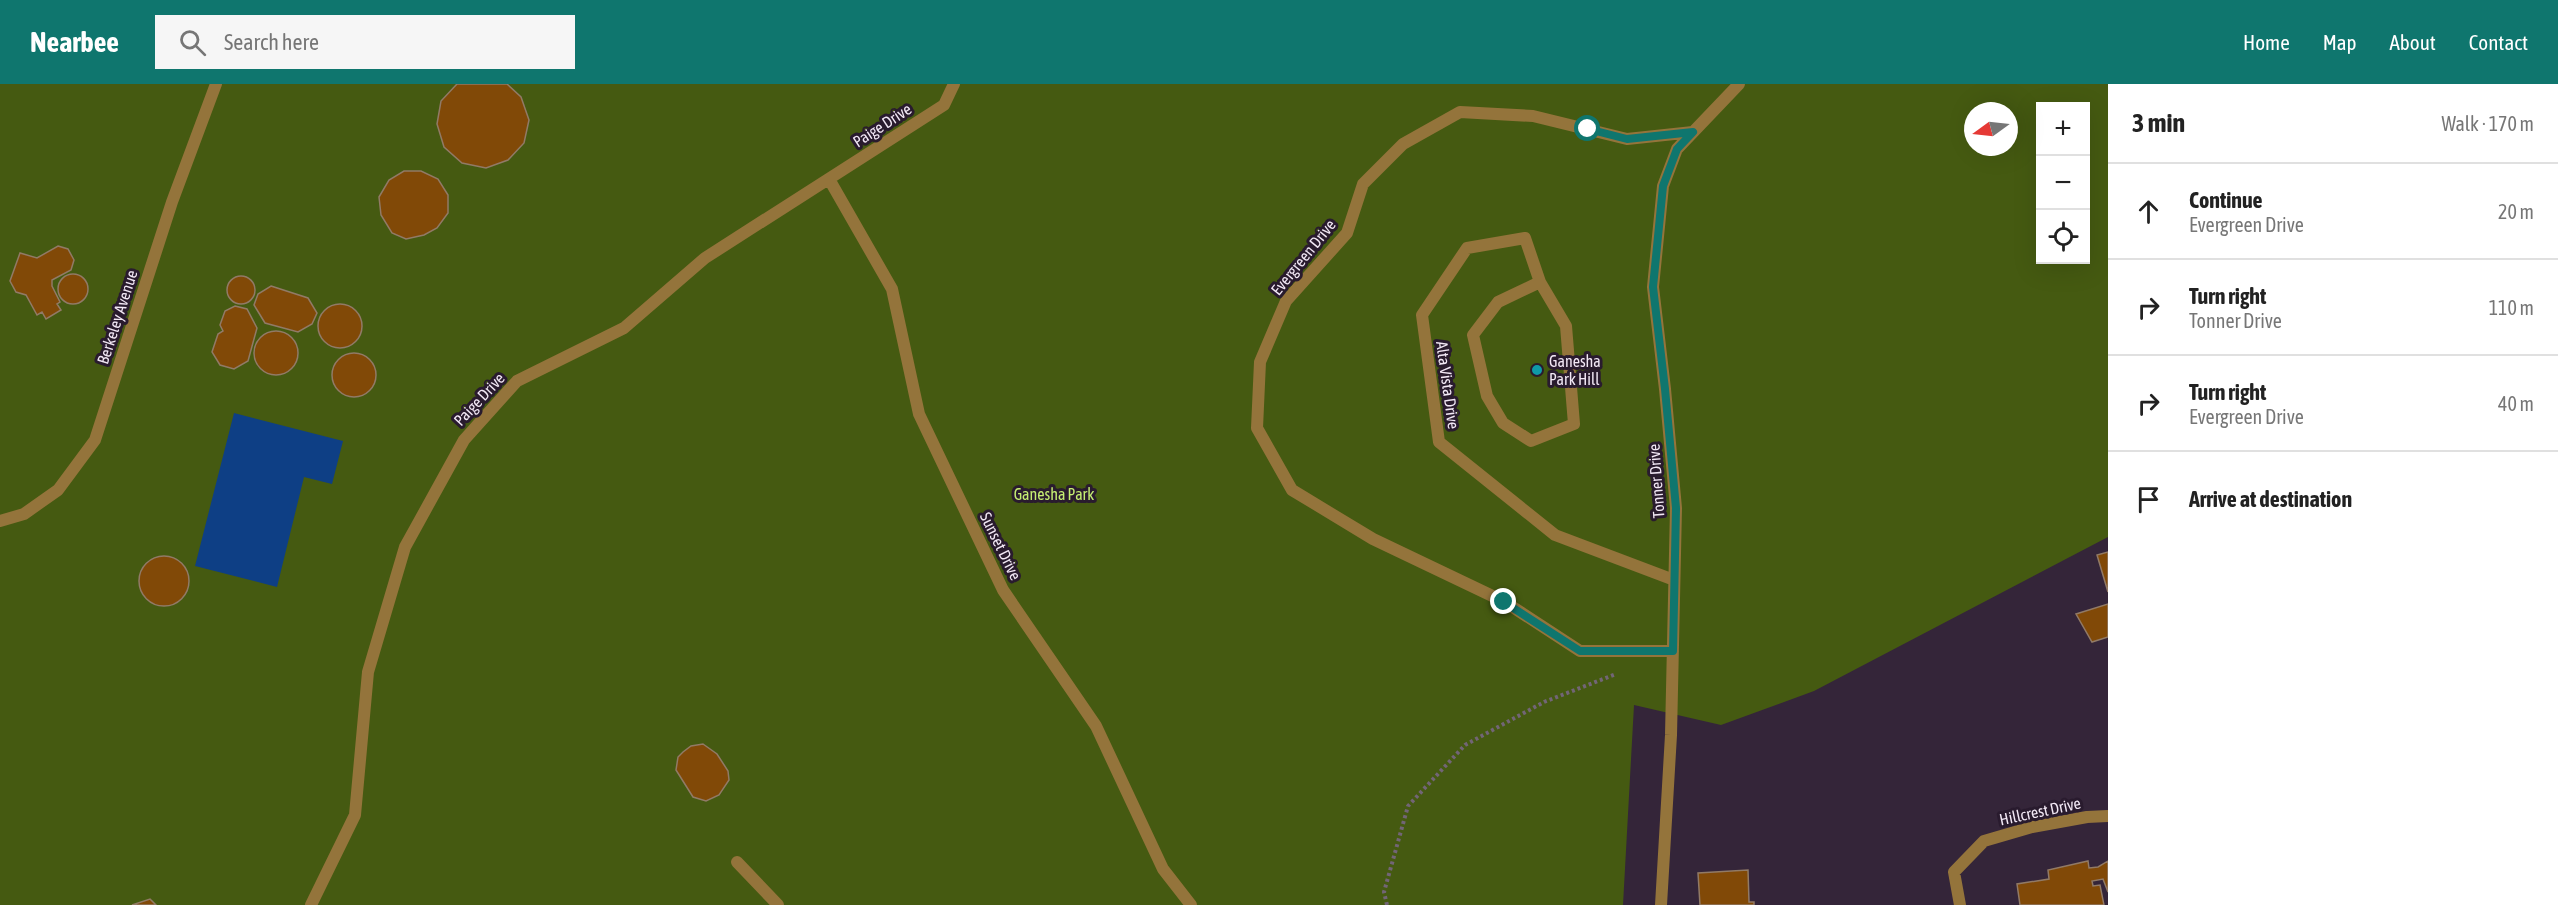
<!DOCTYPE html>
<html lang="en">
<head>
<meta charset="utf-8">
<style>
	:root { --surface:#fff; --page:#f6f6f6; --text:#222; --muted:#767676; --line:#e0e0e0; --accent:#0f766e }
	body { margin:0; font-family:"Asap Condensed",sans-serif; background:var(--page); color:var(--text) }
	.controls { position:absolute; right:18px; top:18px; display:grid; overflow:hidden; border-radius:0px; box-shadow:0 6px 24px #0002 }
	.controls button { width:54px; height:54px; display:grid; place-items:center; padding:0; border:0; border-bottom:2px solid var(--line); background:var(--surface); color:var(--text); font:30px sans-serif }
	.compass { position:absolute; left:1964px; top:18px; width:54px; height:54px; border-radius:50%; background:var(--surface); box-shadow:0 6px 24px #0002; rotate:255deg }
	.stop { position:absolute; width:18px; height:18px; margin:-14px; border:4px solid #0f766e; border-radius:50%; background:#fff }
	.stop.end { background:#0f766e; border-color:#fff; box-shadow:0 2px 6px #0008 }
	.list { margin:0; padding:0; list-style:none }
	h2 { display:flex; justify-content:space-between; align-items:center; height:78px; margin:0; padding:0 24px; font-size:26px }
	h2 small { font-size:20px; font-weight:400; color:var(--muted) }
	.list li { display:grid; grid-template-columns:39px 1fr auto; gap:18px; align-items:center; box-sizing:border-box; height:96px; padding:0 24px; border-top:2px solid var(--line) }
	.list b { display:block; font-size:22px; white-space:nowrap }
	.list p { margin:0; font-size:20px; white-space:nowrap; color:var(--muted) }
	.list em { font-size:20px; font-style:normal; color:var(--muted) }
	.icon { flex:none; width:33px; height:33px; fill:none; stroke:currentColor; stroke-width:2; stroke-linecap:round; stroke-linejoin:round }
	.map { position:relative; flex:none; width:2108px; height:821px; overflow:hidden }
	header { display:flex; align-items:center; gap:36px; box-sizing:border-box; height:84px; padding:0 30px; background:var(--accent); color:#fff }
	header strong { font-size:28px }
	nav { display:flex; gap:33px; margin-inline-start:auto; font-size:21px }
	.search { width:420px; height:54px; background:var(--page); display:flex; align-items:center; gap:15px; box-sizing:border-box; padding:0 21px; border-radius:0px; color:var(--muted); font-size:22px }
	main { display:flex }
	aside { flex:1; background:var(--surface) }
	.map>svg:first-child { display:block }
	.green { fill:#455a11; fill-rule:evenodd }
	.water { fill:#0e3f85 }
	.building { fill:#814907; stroke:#917a66; stroke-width:1.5 }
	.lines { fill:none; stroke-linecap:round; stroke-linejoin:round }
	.path { stroke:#726576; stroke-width:4; stroke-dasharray:3 3; stroke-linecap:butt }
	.lane { stroke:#94743b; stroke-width:12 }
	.street { stroke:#94743b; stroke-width:12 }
	.route { stroke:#0f766e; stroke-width:8 }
	.culture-dot { fill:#0f9aa8; stroke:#291b2e; stroke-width:2 }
	.labels { text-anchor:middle; stroke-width:6; stroke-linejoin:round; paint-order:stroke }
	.street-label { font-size:16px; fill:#f2e8f5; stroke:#291b2e }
	.poi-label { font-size:16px; fill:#f2e8f5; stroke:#291b2e; text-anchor:start }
	.park-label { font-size:16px; fill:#c5ee72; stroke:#291b2e }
</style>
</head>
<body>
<header>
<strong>Nearbee</strong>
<div class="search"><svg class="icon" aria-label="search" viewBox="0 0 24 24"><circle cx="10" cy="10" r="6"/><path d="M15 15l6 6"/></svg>Search here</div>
<nav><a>Home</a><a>Map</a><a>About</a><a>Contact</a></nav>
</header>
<main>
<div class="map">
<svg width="2108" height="821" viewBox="0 0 2108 821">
	<rect width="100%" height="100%" fill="#342539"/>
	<path class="green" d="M 0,0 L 2108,0 L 2108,453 L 1814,607 L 1721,641 L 1634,621 L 1623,821 L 0,821 ZM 2040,22 L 2086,22 L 2086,176 L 2040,176 ZM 1973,27 L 2009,27 L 2009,63 L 1973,63 Z"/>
	<path class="water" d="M 234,329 L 343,357 L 332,400 L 304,393 L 277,503 L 195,482 Z"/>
	<path class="building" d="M 457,0 L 507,0 L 521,13 L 529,36 L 524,59 L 508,76 L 486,84 L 462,79 L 444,63 L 437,40 L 441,17 Z
		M 404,87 L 421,87 L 438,95 L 448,111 L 448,129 L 437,144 L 424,151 L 406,155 L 392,149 L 381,131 L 379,113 L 389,96 Z
		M 58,162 L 68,165 L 74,176 L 71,186 L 52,196 L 52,202 L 60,218 L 57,220 L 61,226 L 46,235 L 42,228 L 37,231 L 26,211 L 16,208 L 10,197 L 20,169 L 37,174 Z
		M58 205a15 15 0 1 1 30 0a15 15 0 1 1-30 0Z
		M227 206a14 14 0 1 1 28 0a14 14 0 1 1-28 0Z
		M 271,202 L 308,214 L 317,229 L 312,240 L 298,248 L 265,239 L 254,221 L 258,210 Z
		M318 242a22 22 0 1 1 44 0a22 22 0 1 1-44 0Z
		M 235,222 L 247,225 L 257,244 L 248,277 L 234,285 L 220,281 L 212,268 L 218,250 L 223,247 L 220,241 L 225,227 Z
		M254 269a22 22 0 1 1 44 0a22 22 0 1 1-44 0Z
		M332 291a22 22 0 1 1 44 0a22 22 0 1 1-44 0Z
		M 2108,468 L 2108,508 L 2097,471 Z
		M139 497a25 25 0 1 1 50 0a25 25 0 1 1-50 0Z
		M 2108,520 L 2108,553 L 2092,558 L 2076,530 Z
		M 703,660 L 717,670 L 728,687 L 729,696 L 719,711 L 706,717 L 693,713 L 676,686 L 678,673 L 683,668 L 691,662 Z
		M 2088,777 L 2089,784 L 2098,783 L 2108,777 L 2108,808 L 2103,795 L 2092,797 L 2093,802 L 2100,801 L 2104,821 L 2020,821 L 2017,800 L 2049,795 L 2048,786 Z
		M 1748,786 L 1749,818 L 1754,818 L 1754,821 L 1700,821 L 1698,789 Z
		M 150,815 L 156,821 L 132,821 Z"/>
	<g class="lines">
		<path class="path" d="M 1387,821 L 1384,808 L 1408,722 L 1465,661 L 1544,618 L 1616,590"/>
		<path class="lane" d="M 0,437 L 24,430 L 58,406 L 95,356 L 172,118 L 216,0
			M 737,778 L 778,821"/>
		<path class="street" d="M 829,95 L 892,205 L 919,330 L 1003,506 L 1096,642 L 1163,785 L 1191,821
			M 1540,198 L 1498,218 L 1473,251 L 1487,312 L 1503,339 L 1531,357 L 1574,340 L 1566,242 L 1540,198 L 1525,154 L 1467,164 L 1422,231 L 1439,358 L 1555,451 L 1674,496
			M 1673,567 L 1580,567 L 1505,518 L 1373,455 L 1292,406 L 1257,344 L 1260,278 L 1286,217 L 1347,149 L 1363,100 L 1403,60 L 1460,28 L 1533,32 L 1627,55 L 1693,48
			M 311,821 L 355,731 L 368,588 L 405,463 L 464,356 L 517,297 L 624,244 L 705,174 L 944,21 L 954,0
			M 1661,821 L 1671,651 L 1676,424 L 1665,305 L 1653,203 L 1663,102 L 1677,65 L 1739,0
			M 1960,821 L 1954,788 L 1984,757 L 2032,743 L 2087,733 L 2108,732"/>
	</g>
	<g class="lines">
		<path class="route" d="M 1504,518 L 1580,567 L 1673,567 L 1676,424 L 1665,305 L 1653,203 L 1663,102 L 1677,65 L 1693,48 L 1627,55 L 1588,45"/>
	</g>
	<circle class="culture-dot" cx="1537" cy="286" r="6"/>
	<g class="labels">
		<g class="street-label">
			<text transform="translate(882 41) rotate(-33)" y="6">Paige Drive</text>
			<text transform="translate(1303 173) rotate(-51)" y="6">Evergreen Drive</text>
			<text transform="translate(117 233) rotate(-72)" y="6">Berkeley Avenue</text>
			<text transform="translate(1448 301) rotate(82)" y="6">Alta Vista Drive</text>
			<text transform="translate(479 315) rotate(-47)" y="6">Paige Drive</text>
			<text transform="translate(1656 397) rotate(-94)" y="6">Tonner Drive</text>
			<text transform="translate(1001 462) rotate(64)" y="6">Sunset Drive</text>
			<text transform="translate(2040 727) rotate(-12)" y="6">Hillcrest Drive</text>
		</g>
		<g class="poi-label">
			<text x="1549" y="283">Ganesha<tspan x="1549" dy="18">Park Hill</tspan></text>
		</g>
		<g class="park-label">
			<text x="1054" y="416">Ganesha Park</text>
		</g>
	</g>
</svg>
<div class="controls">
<button>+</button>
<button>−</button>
<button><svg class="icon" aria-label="locate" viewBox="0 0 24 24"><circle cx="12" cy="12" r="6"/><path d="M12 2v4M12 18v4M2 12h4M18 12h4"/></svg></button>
</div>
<svg class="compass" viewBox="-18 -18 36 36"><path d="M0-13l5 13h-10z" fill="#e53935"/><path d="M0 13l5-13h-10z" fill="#767676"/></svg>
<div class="stop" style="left:1588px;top:45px"></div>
<div class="stop end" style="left:1504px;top:518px"></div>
</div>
<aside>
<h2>3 min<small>Walk · 170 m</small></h2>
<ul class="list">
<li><svg class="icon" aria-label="ahead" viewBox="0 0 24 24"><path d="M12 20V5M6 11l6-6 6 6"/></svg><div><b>Continue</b><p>Evergreen Drive</p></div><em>20 m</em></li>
<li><svg class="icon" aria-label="right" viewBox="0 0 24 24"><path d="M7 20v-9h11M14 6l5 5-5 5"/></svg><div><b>Turn right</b><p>Tonner Drive</p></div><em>110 m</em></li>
<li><svg class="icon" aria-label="right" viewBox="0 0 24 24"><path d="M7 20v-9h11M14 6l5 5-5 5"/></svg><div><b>Turn right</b><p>Evergreen Drive</p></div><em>40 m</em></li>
<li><svg class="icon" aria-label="arrive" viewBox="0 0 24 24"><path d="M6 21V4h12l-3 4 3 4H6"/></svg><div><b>Arrive at destination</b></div></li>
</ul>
</aside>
</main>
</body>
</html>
